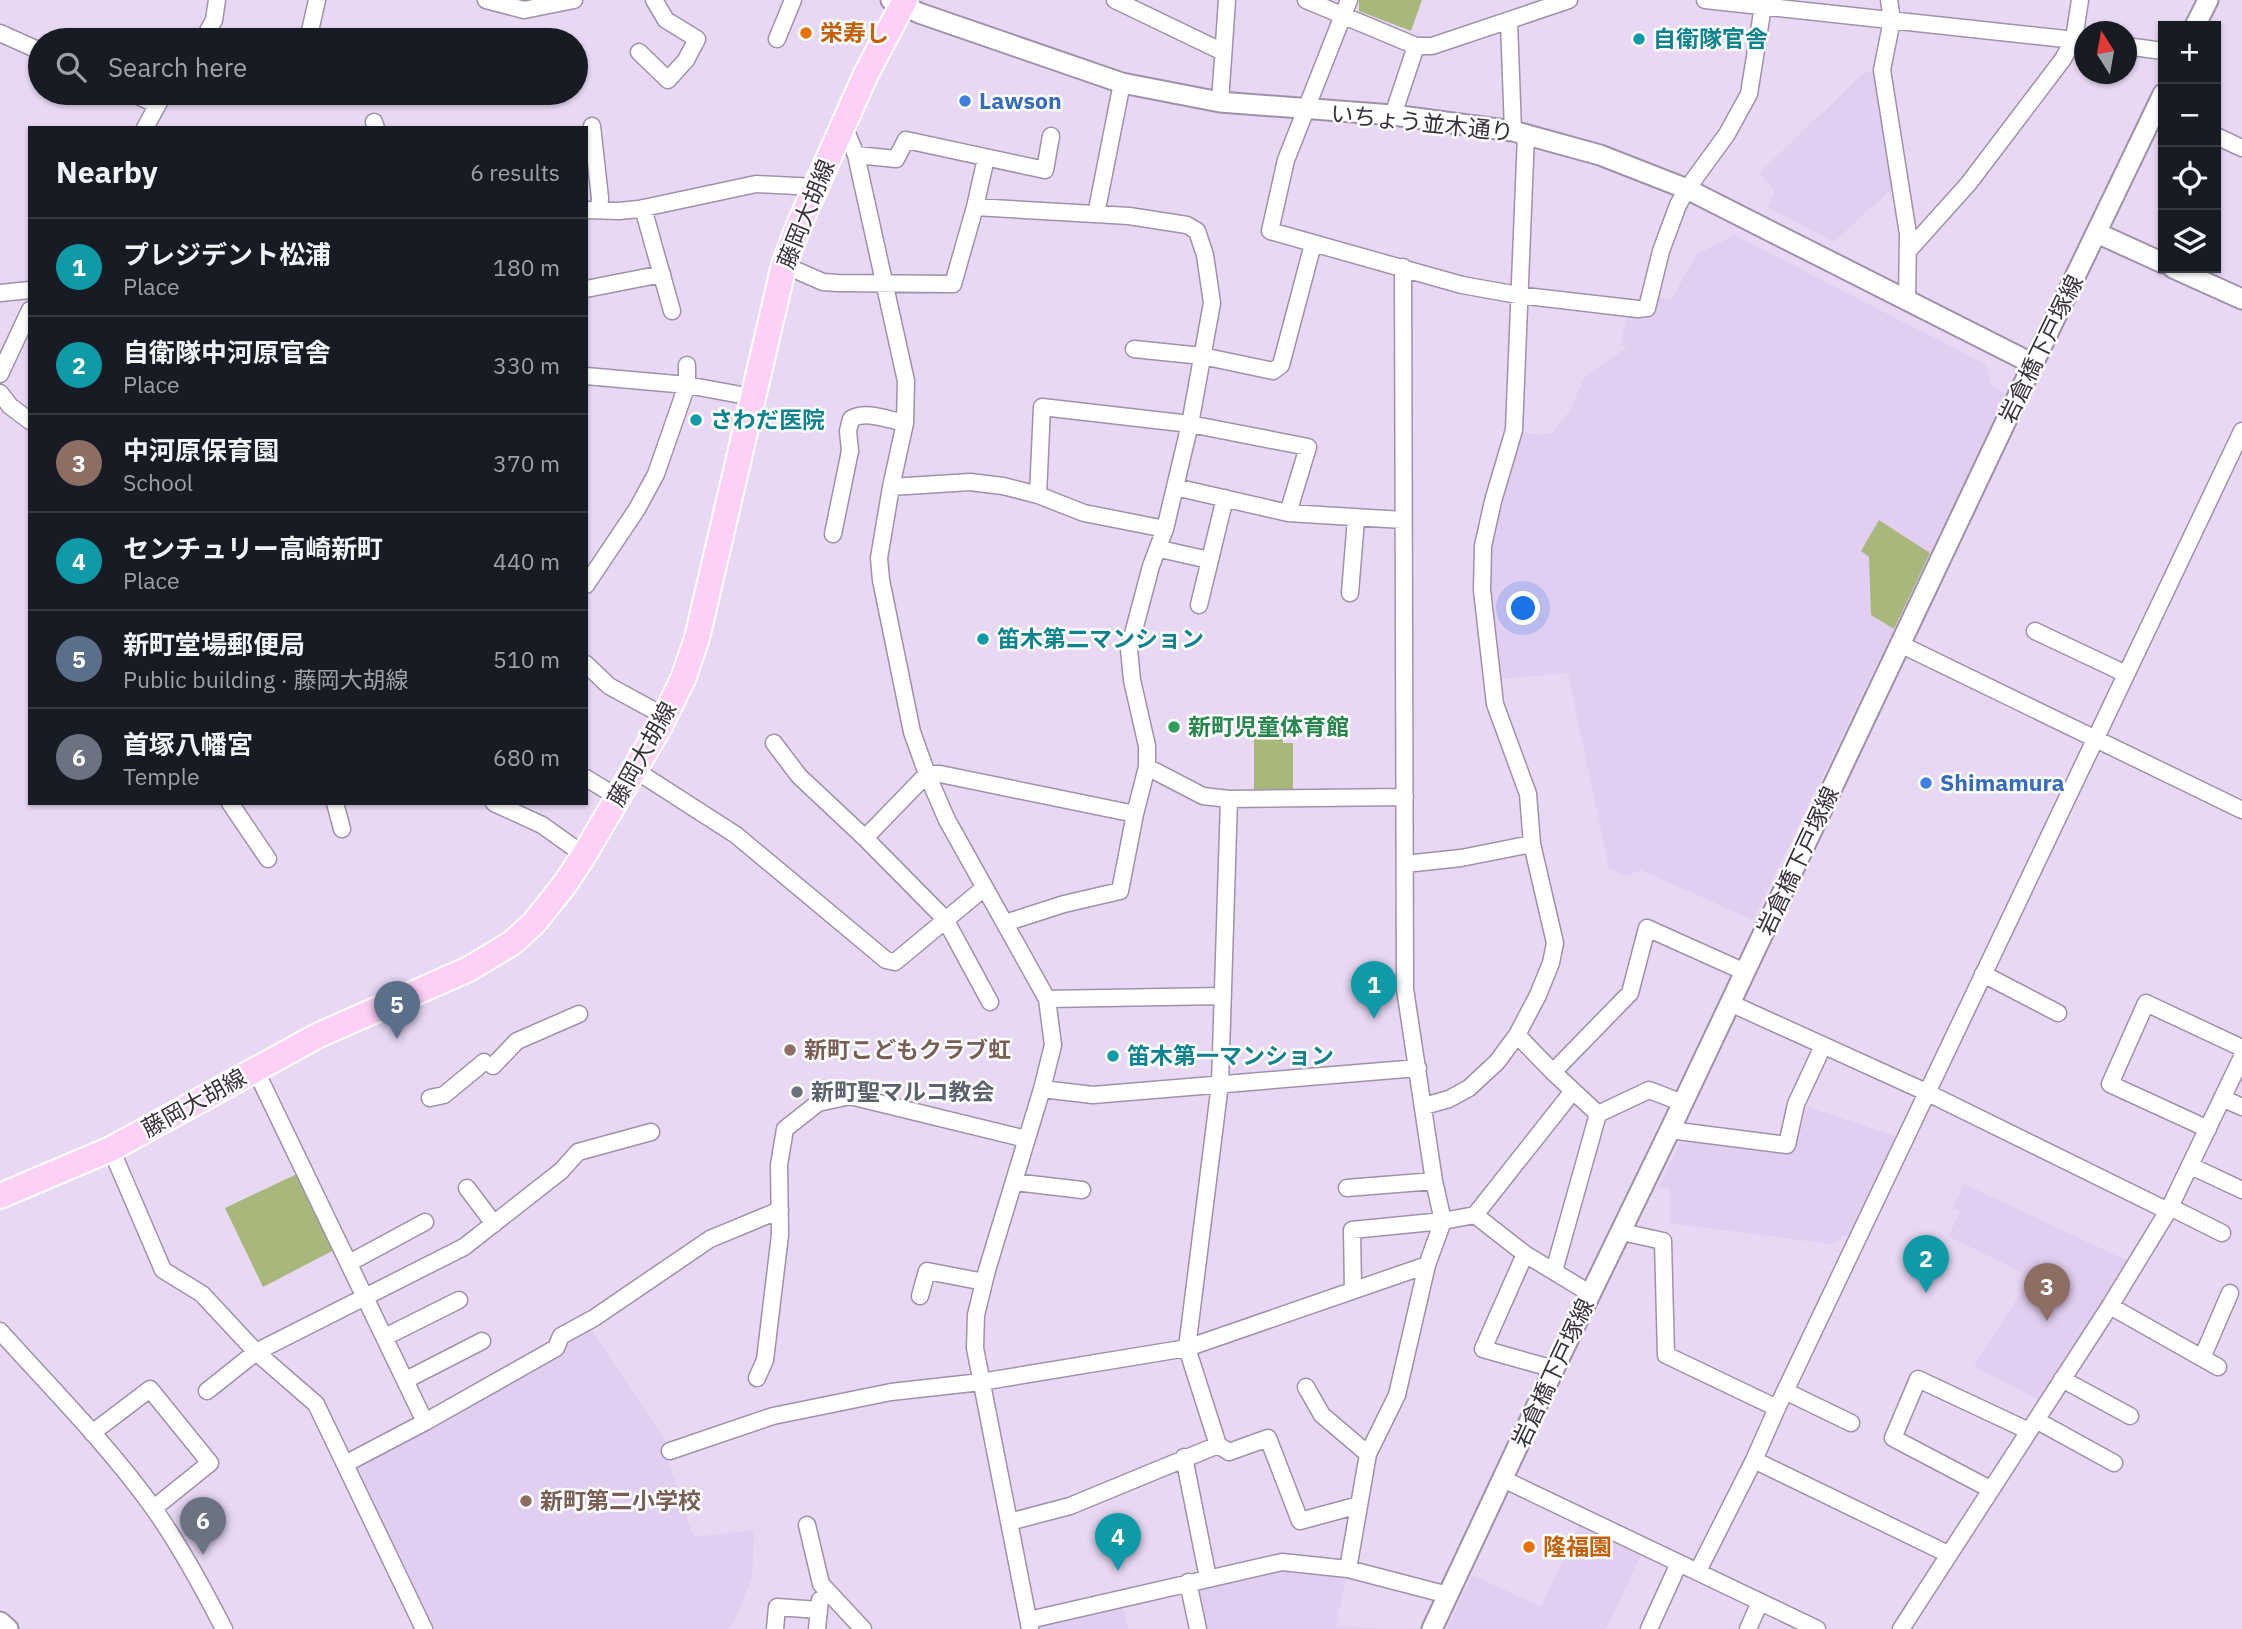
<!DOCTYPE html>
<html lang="en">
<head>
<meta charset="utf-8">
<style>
	:root { --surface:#171b24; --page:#242831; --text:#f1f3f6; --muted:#9ea1a6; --line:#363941; --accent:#0b8043 }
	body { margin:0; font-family:"IBM Plex Sans","Noto Sans JP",sans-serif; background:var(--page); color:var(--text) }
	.controls { position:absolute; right:21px; top:21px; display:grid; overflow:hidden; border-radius:0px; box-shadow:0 2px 5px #0004 }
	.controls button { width:63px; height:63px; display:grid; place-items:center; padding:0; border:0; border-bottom:2px solid var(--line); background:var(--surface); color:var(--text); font:35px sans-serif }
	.compass { position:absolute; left:2074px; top:21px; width:63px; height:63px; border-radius:50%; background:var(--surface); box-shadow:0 2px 5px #0004; rotate:349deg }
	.you { position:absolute; left:1524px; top:609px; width:24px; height:24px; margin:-18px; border:5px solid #fff; border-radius:50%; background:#1a73e8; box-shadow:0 0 0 10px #1a73e833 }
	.badge { display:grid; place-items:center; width:46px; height:46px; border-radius:50%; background:var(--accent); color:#fff; font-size:23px; font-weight:700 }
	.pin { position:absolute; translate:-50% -58px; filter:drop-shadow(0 2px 4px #0008) }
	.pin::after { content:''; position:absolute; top:37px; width:24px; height:21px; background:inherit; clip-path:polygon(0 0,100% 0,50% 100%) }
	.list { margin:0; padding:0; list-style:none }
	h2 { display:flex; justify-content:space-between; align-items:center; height:91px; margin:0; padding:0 28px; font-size:30px }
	h2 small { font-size:23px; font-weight:400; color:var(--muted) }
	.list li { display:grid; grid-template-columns:46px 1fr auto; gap:21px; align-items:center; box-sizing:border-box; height:98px; padding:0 28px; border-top:2px solid var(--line) }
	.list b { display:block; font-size:26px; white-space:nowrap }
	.list p { margin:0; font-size:23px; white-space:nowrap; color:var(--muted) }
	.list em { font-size:23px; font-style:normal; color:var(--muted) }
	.icon { flex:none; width:38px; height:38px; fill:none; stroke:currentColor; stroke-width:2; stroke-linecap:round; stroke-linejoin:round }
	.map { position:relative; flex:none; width:2242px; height:1629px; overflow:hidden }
	.search { position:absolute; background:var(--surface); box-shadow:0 2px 5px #0004; left:28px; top:28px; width:560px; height:77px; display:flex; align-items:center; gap:18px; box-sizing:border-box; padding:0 24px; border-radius:38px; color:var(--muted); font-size:26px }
	.panel { position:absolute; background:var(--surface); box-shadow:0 2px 5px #0004; left:28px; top:126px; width:560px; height:679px; border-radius:0px }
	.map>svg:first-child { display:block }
	.built { fill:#e2cef0 }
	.green { fill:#a8b77b }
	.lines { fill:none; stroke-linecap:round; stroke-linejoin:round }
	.minor-casing { stroke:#a091ab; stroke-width:19 }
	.tertiary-casing { stroke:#a091ab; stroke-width:23 }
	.primary-casing { stroke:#fff; stroke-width:28 }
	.minor { stroke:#fff; stroke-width:16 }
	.tertiary { stroke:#fff; stroke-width:19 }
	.primary { stroke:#fed0f6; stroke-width:24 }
	.food-dot { fill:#e8710a; stroke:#fff; stroke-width:2.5 }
	.culture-dot { fill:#0f9aa8; stroke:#fff; stroke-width:2.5 }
	.shop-dot { fill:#3f7fe0; stroke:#fff; stroke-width:2.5 }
	.leisure-dot { fill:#2e9e5b; stroke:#fff; stroke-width:2.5 }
	.education-dot { fill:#8d6e63; stroke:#fff; stroke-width:2.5 }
	.worship-dot { fill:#6b7280; stroke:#fff; stroke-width:2.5 }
	.labels { text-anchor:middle; stroke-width:5; stroke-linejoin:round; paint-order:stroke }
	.food-label { font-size:23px; font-weight:bold; fill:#c56008; stroke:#fff; text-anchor:start }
	.culture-label { font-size:23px; font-weight:bold; fill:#0d838f; stroke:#fff; text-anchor:start }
	.shop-label { font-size:23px; font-weight:bold; fill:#366cbe; stroke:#fff; text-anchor:start }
	.street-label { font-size:23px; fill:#39323d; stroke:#fff }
	.leisure-label { font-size:23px; font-weight:bold; fill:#27864d; stroke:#fff; text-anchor:start }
	.education-label { font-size:23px; font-weight:bold; fill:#785e54; stroke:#fff; text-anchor:start }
	.worship-label { font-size:23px; font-weight:bold; fill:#5b616d; stroke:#fff; text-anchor:start }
</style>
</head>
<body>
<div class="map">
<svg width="2242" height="1629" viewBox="0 0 2242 1629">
	<rect width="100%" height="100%" fill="#e8d8f3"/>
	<path class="built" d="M 1878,68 L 1897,184 L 1834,242 L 1768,207 L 1775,191 L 1759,173 L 1863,74 Z
		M 1734,235 L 1985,364 L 1992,387 L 2006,394 L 1930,553 L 1880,520 L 1861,551 L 1869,557 L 1871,615 L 1894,629 L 1753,920 L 1641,870 L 1626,876 L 1609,868 L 1568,674 L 1570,673 L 1501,679 L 1490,588 L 1489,546 L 1516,431 L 1539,435 L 1553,432 L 1571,409 L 1584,377 L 1627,347 L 1620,345 L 1628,313 L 1652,316 L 1658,297 L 1671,300 L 1696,255 Z
		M 1802,1105 L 1900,1138 L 1855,1231 L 1831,1244 L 1669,1223 L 1670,1189 L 1659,1187 L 1683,1137 L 1787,1150 Z
		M 1964,1184 L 2130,1262 L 2041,1401 L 1974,1366 L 2031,1277 L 1948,1236 L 1960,1212 L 1953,1208 Z
		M 589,1327 L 669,1446 L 672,1458 L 668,1461 L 694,1537 L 754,1530 L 752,1577 L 733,1624 L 728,1629 L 429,1629 L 357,1471 L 363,1461 L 562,1353 L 580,1332 Z
		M 1580,1524 L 1642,1553 L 1606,1629 L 1447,1629 L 1472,1575 L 1541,1607 Z
		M 1278,1568 L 1346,1576 L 1336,1626 L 1388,1629 L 1203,1629 L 1193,1587 Z
		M 1122,1603 L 1128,1629 L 1038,1629 L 1042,1621 Z"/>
	<path class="green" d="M 1359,0 L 1422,0 L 1411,31 L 1359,11 Z
		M 1879,520 L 1930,553 L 1894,629 L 1871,615 L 1869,557 L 1861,551 Z
		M 1282,724 L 1283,743 L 1293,743 L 1293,789 L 1254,790 L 1254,732 L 1269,732 L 1269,725 Z
		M 299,1173 L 336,1249 L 263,1287 L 225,1208 Z"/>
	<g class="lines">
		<defs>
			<path id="minor" d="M 486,0 L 524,10 L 574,0
				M 1115,0 L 1223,52
				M 1306,0 L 1416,46 L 1432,46 L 1569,0
				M 1349,0 L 1286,160 L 1270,231 L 1462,285 L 1518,295 L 1638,309 L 1647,308 L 1661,251 L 1678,205 L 1687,189 L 1727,134 L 1749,94 L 1764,0
				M 1705,0 L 2084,41
				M 1889,0 L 1892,20 L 1882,70 L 1908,234 L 1907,301
				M 1509,21 L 1513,131
				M 0,33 L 40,51
				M 777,39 L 793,0
				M 203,40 L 214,20 L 217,0
				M 308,40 L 317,0
				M 2126,46 L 2163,51
				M 639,52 L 668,80 L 686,60 L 697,39 L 666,20 L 654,0
				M 131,93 L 156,104
				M 1220,102 L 1227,0
				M 1393,115 L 1416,46
				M 374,122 L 376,128
				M 592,126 L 600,198 L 599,210
				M 844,126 L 856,155 L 906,381 L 905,423 L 891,487 L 879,558 L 881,580 L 912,732 L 927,774 L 947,820 L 1047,999 L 1053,1045 L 1042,1089 L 987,1270 L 976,1315 L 975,1348 L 1030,1629
				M 145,128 L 164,93
				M 2216,136 L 2242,148
				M 856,155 L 896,159 L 906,140 L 1045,170 L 1051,136
				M 1098,204 L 1122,83
				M 975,207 L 1129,216 L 1187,225 L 1197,231 L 1205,255 L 1212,303 L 1190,424 L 1165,529 L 1151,566 L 1129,649 L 1132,680 L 1147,746 L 1147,767 L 1135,814 L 1120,891 L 1064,904 L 1005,923
				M 643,208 L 672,311
				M 586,210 L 619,211 L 639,209 L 756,184 L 816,187
				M 1908,251 L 1969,183 L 2063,59 L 2074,39 L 2080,0
				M 784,265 L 823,282 L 838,283 L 953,284 L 975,207 L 986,158
				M 586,289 L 662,274
				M 0,293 L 30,290
				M 1134,349 L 1202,356 L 1273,371 L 1281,365 L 1313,244
				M 0,374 L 30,310
				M 586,376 L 687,385 L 752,397
				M 0,393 L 10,406 L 30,421
				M 891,487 L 970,482 L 1003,486 L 1038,495 L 1084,513 L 1165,529
				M 1175,487 L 1288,513 L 1403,520
				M 1038,495 L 1042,407 L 1190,424 L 1308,447 L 1288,513
				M 833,534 L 850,451 L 848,431 L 851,419 C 866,410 888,420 905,423
				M 1160,549 L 1209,560
				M 586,585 L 637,509 L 656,474 L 687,385 L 687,365
				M 1350,593 L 1356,519
				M 1199,605 L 1225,498
				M 2035,631 L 2126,674
				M 1900,644 L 2242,810
				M 586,664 L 609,686 L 664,716
				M 774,743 L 799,776 L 865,838 L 945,919 L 990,1002
				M 1147,767 L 1203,796 L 1229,799 L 1405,797
				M 635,770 L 736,835 L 886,960 L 895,962 L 984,888
				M 586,778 L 619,798
				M 1229,799 L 1220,1084 L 1187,1348 L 1218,1445 L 1229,1452 L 1268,1438 L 1300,1521 L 1359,1505
				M 230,803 L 268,859
				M 335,803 L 342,829
				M 494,803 L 542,825 L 584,855
				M 865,838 L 927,774 L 940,774 L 1135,814
				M 1405,864 L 1461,858 L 1532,844
				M 1983,974 L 2058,1013
				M 1047,999 L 1222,996
				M 1730,1003 L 1926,1092 L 2168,1211
				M 1517,1035 L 1553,1072 L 1630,993 L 1647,928 L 1745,972
				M 493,1066 L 517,1041 L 579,1014
				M 255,1069 L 425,1422
				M 1553,1072 L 1598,1114 L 1649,1090 L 1683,1103
				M 1042,1089 L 1093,1095 L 1418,1068
				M 1573,1091 L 1475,1215 L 1525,1254 L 1591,1294
				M 430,1098 L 444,1095 L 484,1062
				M 2222,1098 L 2242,1107
				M 1424,1106 L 1449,1099 L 1469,1088 L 1497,1062 L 1517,1035 L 1538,995 L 1551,963 L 1555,943 L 1532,844 L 1528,794 L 1495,704 L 1482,590 L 1483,546 L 1493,501 L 1514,430 L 1526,135
				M 2208,1129 L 2110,1084 L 2146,1003 L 2242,1048
				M 1670,1130 L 1787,1145 L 1796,1104 L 1823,1046
				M 111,1149 L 163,1270 L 202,1294 L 256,1352 L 316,1404 L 424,1629
				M 2191,1166 L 2242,1190
				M 1014,1182 L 1082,1190
				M 467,1188 L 494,1224
				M 1347,1188 L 1434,1181
				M 2170,1207 L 2222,1233
				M 1622,1232 L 1663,1241 L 1666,1355 L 1777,1408
				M 1525,1254 L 1483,1349 L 1554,1369
				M 349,1263 L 425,1222
				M 1554,1271 L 1598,1114
				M 1353,1289 L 1352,1230 L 1443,1221 L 1475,1215
				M 920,1296 L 927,1271 L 984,1282
				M 2110,1306 L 2218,1367
				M 0,1331 C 52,1389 109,1446 154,1509 C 181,1547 203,1588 224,1629
				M 385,1337 L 459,1300
				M 2202,1358 L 2230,1293
				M 757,1378 L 765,1360 L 780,1235 L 779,1165 L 785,1129 L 818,1103 L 850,1096 L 1026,1139
				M 2062,1379 L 2130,1416
				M 406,1380 L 482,1341
				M 1306,1387 L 1322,1415 L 1368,1454
				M 207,1391 L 256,1352 L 464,1247 L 561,1171 L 578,1152 L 651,1132
				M 1785,1391 L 1851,1423
				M 2036,1420 L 2114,1463
				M 92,1433 L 150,1389 L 210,1463 L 154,1508
				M 670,1451 L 773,1416 L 891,1392 L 981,1382 L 1187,1348 L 1427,1265
				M 1184,1457 L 1208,1578
				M 1754,1460 L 1948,1554
				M 345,1464 L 425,1422 L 556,1348 L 561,1336 L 594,1318 L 710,1239 L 780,1210
				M 1503,1479 L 1817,1629
				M 1990,1489 L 1893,1438 L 1918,1379 L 2029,1431
				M 1009,1522 L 1070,1506 L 1218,1445
				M 807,1525 L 821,1584 L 863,1629
				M 1348,1569 L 1368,1454 L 1397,1395 L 1427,1265 L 1443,1221 L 1434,1181 L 1405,989 L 1403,267
				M 1698,1571 L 1754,1460 L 1777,1408 L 2242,431
				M 1188,1582 L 1198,1629
				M 1029,1620 L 1282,1562 L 1348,1569 L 1448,1595
				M 775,1629 L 777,1607 L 819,1610
				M 817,1629 L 820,1600
				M 1649,1629 L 1679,1563
				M 1748,1629 L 1760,1602
				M 1901,1629 L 2110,1306 L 2168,1211 L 2242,1057"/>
			<path id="tertiary" d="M 891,0 L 919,13 L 1122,83 L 1220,102 L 1393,115 L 1513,131 L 1600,155 L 1687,189 L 2033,364
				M 2195,26 L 2208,0
				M 2097,233 L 2163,263
				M 2173,268 L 2242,299
				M 0,1622 L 8,1629
				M 1432,1629 L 1554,1369 L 1670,1130 L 2033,364 L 2163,94"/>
			<path id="primary" d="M 0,1196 L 111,1149 L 319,1035 L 469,969 L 512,943 L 534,923 L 565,884 L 584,855 L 659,728 L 683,679 L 697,638 L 784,265 L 798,227 L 866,74 L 905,0"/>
		</defs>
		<use href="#minor" class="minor-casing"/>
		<use href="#tertiary" class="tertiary-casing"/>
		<use href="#primary" class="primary-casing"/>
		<use href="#minor" class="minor"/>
		<use href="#tertiary" class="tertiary"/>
		<use href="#primary" class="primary"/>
	</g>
	<g class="food-dot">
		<circle cx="806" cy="33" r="7"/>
		<circle cx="1529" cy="1547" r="7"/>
	</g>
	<g class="culture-dot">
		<circle cx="1639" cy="39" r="7"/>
		<circle cx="696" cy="420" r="7"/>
		<circle cx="983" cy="639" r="7"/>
		<circle cx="1113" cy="1056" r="7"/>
	</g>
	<g class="shop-dot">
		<circle cx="965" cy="101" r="7"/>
		<circle cx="1926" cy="783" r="7"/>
	</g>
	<circle class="leisure-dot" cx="1174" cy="727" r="7"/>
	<g class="education-dot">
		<circle cx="790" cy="1050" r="7"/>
		<circle cx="526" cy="1501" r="7"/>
	</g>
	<circle class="worship-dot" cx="797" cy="1092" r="7"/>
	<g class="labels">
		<g class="food-label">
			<text x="820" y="41">栄寿し</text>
			<text x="1543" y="1555">隆福園</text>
		</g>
		<g class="culture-label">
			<text x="1653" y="47">自衛隊官舎</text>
			<text x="710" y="428">さわだ医院</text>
			<text x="997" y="647">笛木第二マンション</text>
			<text x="1127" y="1064">笛木第一マンション</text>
		</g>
		<g class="shop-label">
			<text x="979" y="109">Lawson</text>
			<text x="1940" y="791">Shimamura</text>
		</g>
		<g class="street-label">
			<text transform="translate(1422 123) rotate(6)" y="8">いちょう並木通り</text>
			<text transform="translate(806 214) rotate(-68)" y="8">藤岡大胡線</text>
			<text transform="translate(2041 349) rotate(-64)" y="8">岩倉橋下戸塚線</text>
			<text transform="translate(642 754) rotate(-61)" y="8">藤岡大胡線</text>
			<text transform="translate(1798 861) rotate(-65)" y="8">岩倉橋下戸塚線</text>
			<text transform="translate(194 1103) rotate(-29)" y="8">藤岡大胡線</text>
			<text transform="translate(1553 1373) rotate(-65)" y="8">岩倉橋下戸塚線</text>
		</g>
		<g class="leisure-label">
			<text x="1188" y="735">新町児童体育館</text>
		</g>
		<g class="education-label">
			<text x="804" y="1058">新町こどもクラブ虹</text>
			<text x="540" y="1509">新町第二小学校</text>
		</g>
		<g class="worship-label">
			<text x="811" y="1100">新町聖マルコ教会</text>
		</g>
	</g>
</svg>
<div class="controls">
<button>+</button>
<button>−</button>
<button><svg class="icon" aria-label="locate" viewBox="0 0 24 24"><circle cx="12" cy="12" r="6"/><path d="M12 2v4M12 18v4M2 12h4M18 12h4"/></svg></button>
<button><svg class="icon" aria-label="layers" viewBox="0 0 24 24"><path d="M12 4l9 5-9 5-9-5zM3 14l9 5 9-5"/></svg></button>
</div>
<svg class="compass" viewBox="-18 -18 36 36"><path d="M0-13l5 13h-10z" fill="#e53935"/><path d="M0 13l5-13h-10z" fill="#9ea1a6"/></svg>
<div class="you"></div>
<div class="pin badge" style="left:1374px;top:1019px;background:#0f9aa8">1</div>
<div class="pin badge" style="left:1926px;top:1293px;background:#0f9aa8">2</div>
<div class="pin badge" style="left:2047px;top:1321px;background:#8d6e63">3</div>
<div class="pin badge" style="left:1118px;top:1571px;background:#0f9aa8">4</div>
<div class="pin badge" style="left:397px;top:1039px;background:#5c6f8a">5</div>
<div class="pin badge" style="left:203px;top:1555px;background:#6b7280">6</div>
<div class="search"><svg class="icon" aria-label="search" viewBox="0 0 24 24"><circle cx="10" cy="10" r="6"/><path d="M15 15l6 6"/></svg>Search here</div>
<section class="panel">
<h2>Nearby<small>6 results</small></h2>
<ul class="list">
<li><span class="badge" style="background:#0f9aa8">1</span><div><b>プレジデント松浦</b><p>Place</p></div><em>180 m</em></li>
<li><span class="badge" style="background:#0f9aa8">2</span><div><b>自衛隊中河原官舎</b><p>Place</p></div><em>330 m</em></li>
<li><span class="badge" style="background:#8d6e63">3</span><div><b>中河原保育園</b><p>School</p></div><em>370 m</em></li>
<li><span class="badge" style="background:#0f9aa8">4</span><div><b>センチュリー高崎新町</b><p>Place</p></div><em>440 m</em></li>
<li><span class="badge" style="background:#5c6f8a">5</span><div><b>新町堂場郵便局</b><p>Public building · 藤岡大胡線</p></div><em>510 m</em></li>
<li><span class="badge" style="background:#6b7280">6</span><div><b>首塚八幡宮</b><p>Temple</p></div><em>680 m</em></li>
</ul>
</section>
</div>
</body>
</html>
